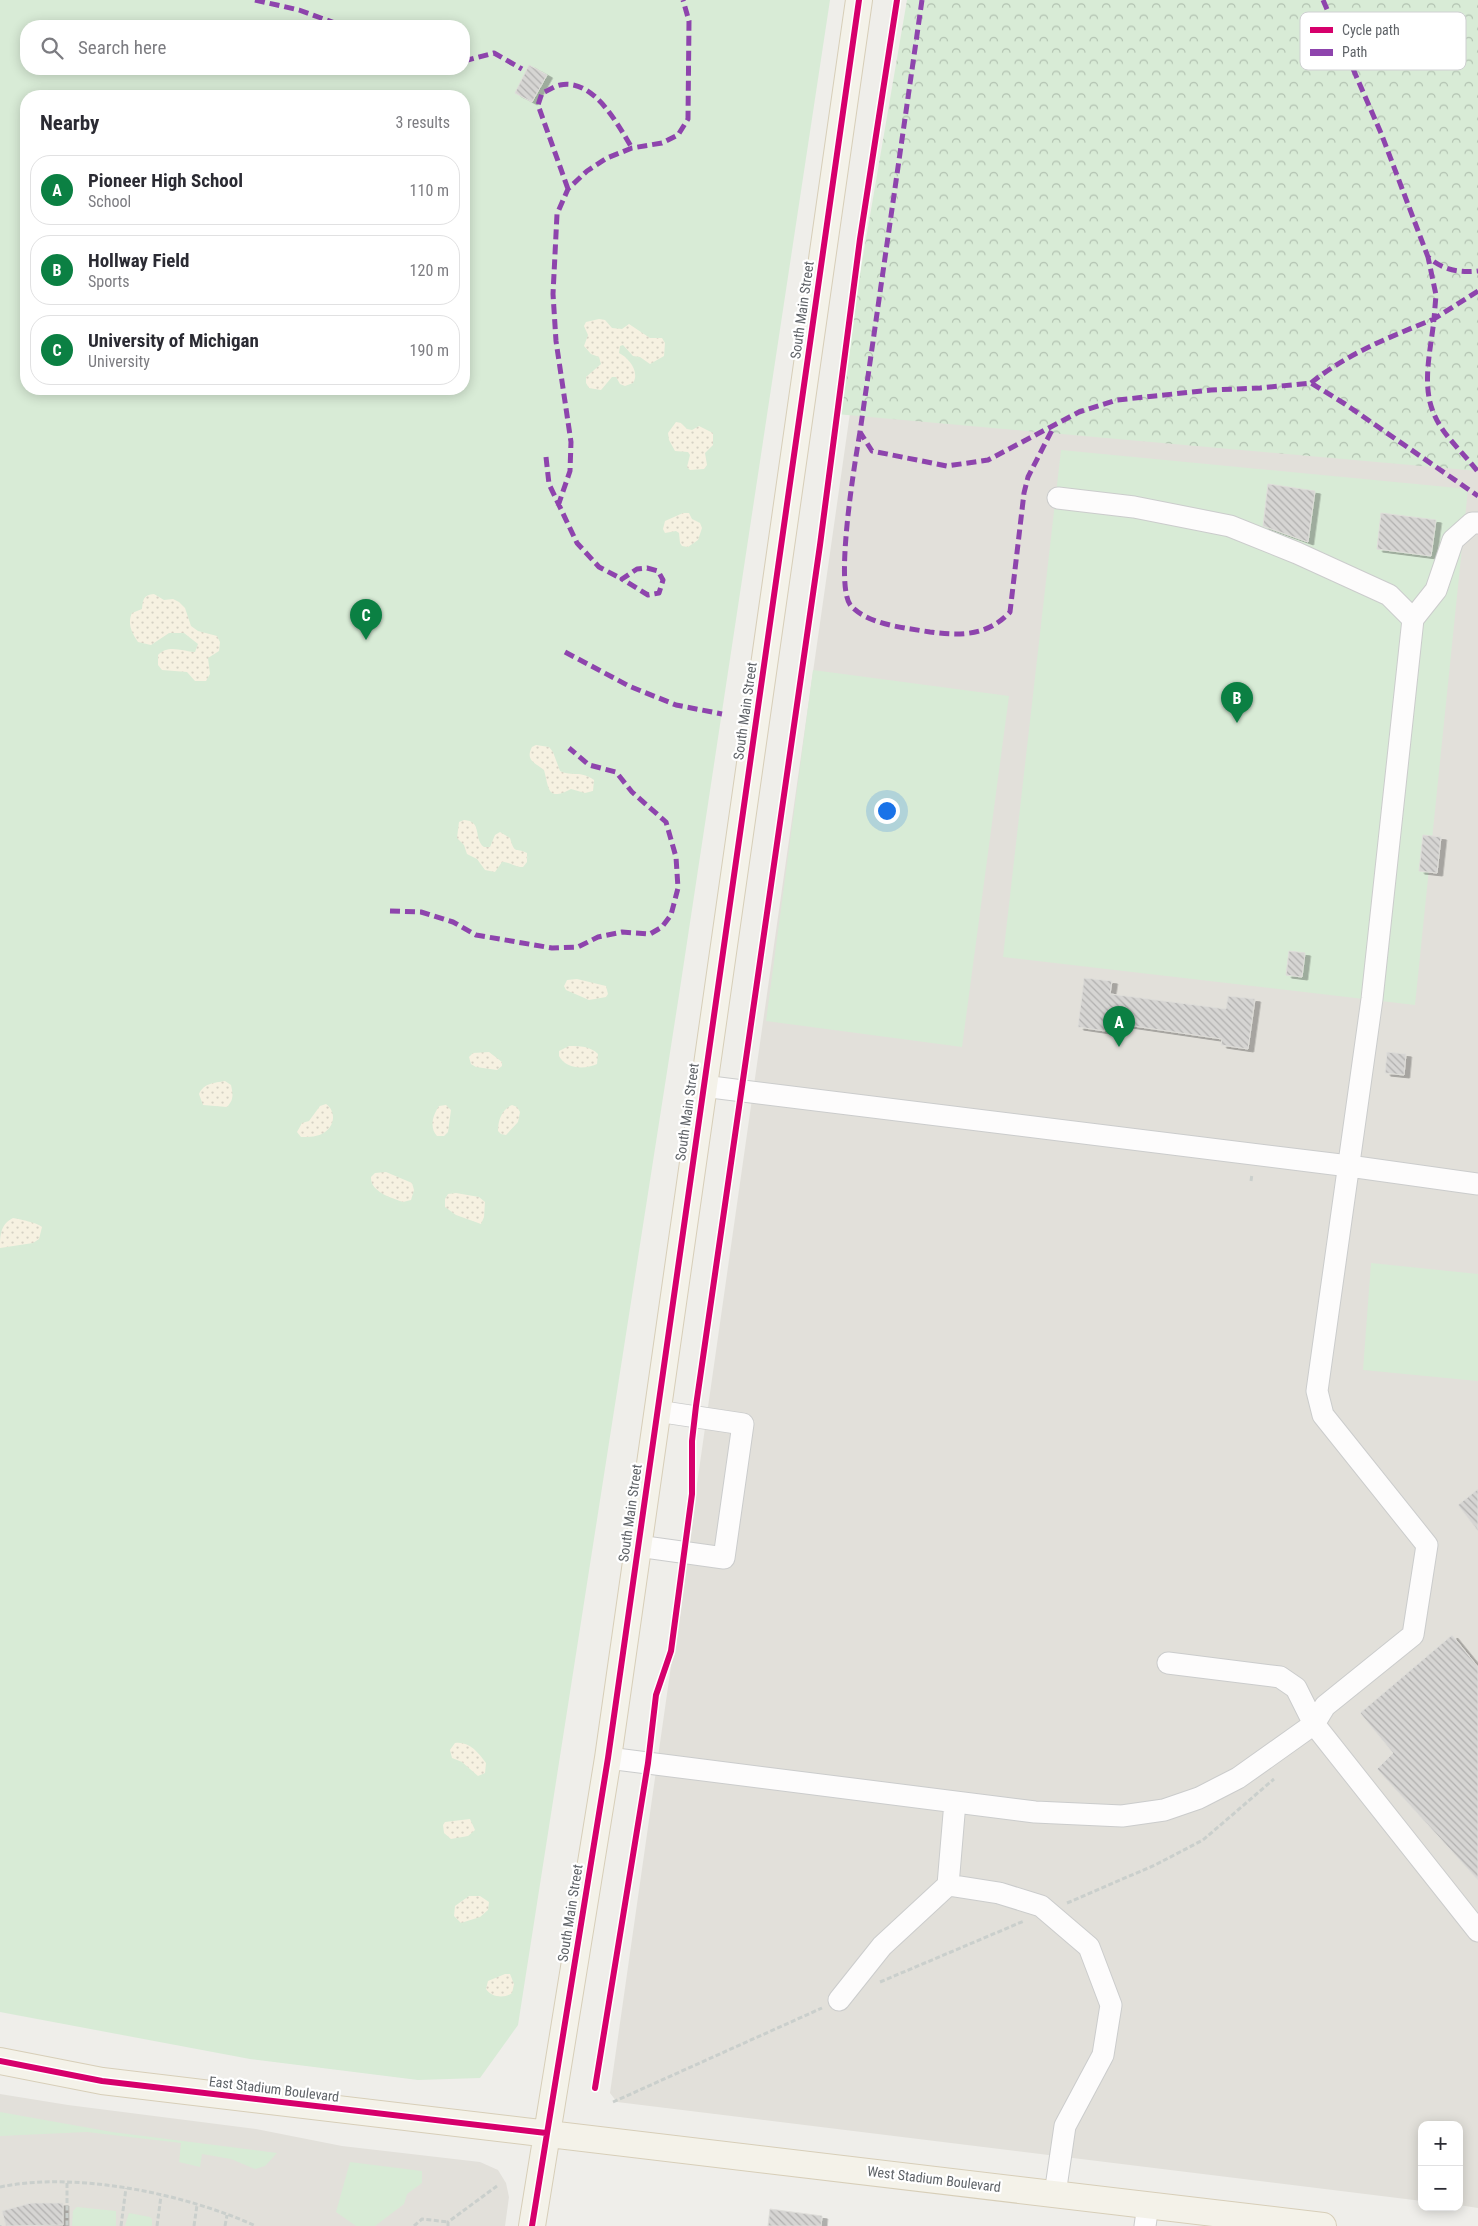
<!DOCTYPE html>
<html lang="en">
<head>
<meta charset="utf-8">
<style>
	:root { --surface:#fff; --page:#f2f2f3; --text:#2b2b33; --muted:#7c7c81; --line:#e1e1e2; --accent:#0b8043 }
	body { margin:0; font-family:"Roboto Condensed",sans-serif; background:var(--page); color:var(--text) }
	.controls { position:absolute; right:15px; bottom:15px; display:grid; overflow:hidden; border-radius:10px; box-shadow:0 2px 12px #0003 }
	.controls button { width:45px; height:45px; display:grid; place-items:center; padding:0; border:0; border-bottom:1px solid var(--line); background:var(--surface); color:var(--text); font:25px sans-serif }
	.you { position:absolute; left:886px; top:810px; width:18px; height:18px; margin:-12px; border:4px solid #fff; border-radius:50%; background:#1a73e8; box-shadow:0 0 0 8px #1a73e833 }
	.badge { display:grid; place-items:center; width:32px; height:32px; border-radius:50%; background:var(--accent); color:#fff; font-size:16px; font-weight:700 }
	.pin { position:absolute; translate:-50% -41px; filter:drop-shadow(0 1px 2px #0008) }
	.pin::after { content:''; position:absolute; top:26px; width:18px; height:15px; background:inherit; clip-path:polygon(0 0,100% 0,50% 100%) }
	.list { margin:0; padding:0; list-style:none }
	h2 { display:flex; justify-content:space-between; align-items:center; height:65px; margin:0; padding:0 20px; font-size:21px }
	h2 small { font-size:16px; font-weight:400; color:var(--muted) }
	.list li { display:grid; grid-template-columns:32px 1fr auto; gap:15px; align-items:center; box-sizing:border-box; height:70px; margin:0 10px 10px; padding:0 10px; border:1px solid var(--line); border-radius:20px }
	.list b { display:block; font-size:19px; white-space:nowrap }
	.list p { margin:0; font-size:16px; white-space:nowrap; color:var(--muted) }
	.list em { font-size:16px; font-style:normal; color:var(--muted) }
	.icon { flex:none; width:28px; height:28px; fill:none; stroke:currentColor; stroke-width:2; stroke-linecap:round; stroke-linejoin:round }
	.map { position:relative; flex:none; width:1478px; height:2226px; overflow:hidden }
	.search { position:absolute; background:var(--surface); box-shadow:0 2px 12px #0003; left:20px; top:20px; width:450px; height:55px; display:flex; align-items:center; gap:12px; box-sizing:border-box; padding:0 18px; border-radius:20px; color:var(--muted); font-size:19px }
	.panel { position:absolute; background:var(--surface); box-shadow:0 2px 12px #0003; left:20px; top:90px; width:450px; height:305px; border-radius:20px }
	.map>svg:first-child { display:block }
	.education { fill:#e2e0da }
	.grass { fill:#d8ebd6; fill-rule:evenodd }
	.forest { fill:url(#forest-crowns) }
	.sand { fill:url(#sand-dots) }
	.building { fill:url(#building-back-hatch); stroke:#deddd9; filter:url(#shadow) }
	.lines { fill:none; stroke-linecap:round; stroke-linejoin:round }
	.minor-casing { stroke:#cbcccc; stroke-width:23 }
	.major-casing { stroke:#d7ceb8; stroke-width:28 }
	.path { stroke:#cacfcc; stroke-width:3; stroke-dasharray:5 2.5; stroke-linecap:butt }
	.minor { stroke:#fdfcfc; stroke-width:21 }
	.major { stroke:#f4f2e9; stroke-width:26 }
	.quiet { stroke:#8e44ad; stroke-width:5; stroke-dasharray:10 5; stroke-linecap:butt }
	.cycleway-casing { stroke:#fff; stroke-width:9 }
	.cycleway { stroke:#d6006c; stroke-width:6 }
	.labels { text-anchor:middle; stroke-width:4.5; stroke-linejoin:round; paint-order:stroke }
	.street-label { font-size:14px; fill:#5f6368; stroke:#fff }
	.key { fill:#fff; stroke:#cfd0d2; stroke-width:1 }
	.key-label { font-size:14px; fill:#5f6368 }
</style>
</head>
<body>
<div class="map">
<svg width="1478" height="2226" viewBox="0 0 1478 2226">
	<defs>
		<pattern id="forest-crowns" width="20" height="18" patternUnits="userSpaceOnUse" patternTransform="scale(1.25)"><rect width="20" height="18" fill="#d8ebd6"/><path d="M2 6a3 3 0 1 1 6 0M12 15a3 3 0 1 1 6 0" fill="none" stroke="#b2c2b1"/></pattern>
		<pattern id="sand-dots" width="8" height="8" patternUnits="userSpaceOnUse" patternTransform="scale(1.25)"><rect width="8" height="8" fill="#f6f1e1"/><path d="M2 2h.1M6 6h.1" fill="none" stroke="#d5d1c4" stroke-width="1.8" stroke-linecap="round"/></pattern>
		<pattern id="building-back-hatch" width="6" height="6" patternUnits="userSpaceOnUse" patternTransform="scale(1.25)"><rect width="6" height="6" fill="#d6d5d3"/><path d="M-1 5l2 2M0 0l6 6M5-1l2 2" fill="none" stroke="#b1b0af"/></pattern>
		<filter id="shadow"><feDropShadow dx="5.5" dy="3" stdDeviation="0" flood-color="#0004"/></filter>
	</defs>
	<rect width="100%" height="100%" fill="#efeeea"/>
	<path class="education" d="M 909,0 L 1478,0 L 1478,2208 L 1459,2205 L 1459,2125 L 1422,2125 L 1422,2201 L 617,2102 L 610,2093 Z
		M 0,2094 L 68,2105 L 256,2129 L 342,2146 L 480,2162 L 498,2170 L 506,2183 L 509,2197 L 505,2226 L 0,2226 Z"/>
	<path class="grass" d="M 0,0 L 830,0 L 679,995 L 518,2025 L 480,2078 L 418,2080 L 250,2059 L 0,2012 ZM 26,26 L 464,26 L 464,69 L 26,69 ZM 26,96 L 464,96 L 464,389 L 26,389 Z
		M 1061,450 L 1468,489 L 1415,1005 L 1003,957 Z
		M 813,670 L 1009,696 L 962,1047 L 766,1021 Z
		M 1371,1263 L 1478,1274 L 1478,1381 L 1363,1370 Z
		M 0,2112 L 112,2132 L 277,2153 L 265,2166 L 255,2169 L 231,2159 L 202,2154 L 200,2167 L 179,2162 L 181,2143 L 87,2132 L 0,2136 Z
		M 350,2162 L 422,2171 L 422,2183 L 407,2194 L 404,2204 L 375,2226 L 356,2226 L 336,2212 Z
		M 77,2207 L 116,2211 L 116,2226 L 72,2226 L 73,2211 Z
		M 129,2213 L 150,2217 L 152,2219 L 152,2226 L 125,2226 Z"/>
	<path class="forest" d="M 907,0 L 1478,0 L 1478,471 L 836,414 Z"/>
	<path class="sand" d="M 599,319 L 605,320 L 612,328 L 622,329 L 629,324 L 650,338 L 662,338 L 665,343 L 664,356 L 650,364 L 640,357 L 633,356 L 623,345 L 620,346 L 619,353 C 629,358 640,372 633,383 L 625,386 L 620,384 L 616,377 L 612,377 L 601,390 L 589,388 L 586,383 L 586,377 L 601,364 L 599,357 L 591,354 L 584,346 L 588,335 L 584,326 L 586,322 Z
		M 676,422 L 681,423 L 687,429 L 692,430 L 699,426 L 713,433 L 713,445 L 705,453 L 707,465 L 704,469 L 690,470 L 687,467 L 690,455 L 688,452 L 675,451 L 669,440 L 668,433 Z
		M 683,513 L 689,513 L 692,519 L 700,523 L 702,528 L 698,540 L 688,547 L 682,546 L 680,543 L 679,533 L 676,531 L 665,533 L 663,529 L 665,521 Z
		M 154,594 L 164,600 L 173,599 L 179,602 L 185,608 L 191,626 L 198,631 L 217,636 L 220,642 L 219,651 L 208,658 L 210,674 L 206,681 L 195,681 L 187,672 L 162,670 L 158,665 L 158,655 C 168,644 182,651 195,652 L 198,644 L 184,633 L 169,633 L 151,645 L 138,642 C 132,633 127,624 132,613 L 142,609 C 143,600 143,595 154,594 Z
		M 536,745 L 549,747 L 553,752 L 560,771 C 573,777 580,770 594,780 L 593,791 L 585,793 L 571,789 C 547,802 549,788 544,770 C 535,763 525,760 532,747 Z
		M 464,820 C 483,821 473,839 484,847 L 490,847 L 495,835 L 500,832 L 510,838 C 515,855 515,847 527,853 L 527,862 L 523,867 C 515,867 510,862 502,862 L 495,872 L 485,870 L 477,859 L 467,854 L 464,845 L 457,838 L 459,822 Z
		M 577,979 L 606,986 L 608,994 L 606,997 L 589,1000 L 566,990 L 564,986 L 567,980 Z
		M 569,1046 C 580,1046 590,1046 598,1054 L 597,1064 C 584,1070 566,1069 559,1056 L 559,1051 Z
		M 489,1052 L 502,1062 L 502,1066 L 497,1070 L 476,1067 L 471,1064 L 469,1057 L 473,1053 Z
		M 225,1081 L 231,1085 C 233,1094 234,1100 227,1107 L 203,1105 L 199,1094 C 204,1083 214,1083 225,1081 Z
		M 326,1104 C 336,1111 335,1125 325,1132 C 318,1137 309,1137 301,1137 L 297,1132 L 302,1123 L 309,1121 L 320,1106 Z
		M 446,1105 L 451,1110 L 448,1132 L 444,1136 L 437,1136 C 429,1127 433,1115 439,1106 Z
		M 512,1105 L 517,1107 L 520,1112 L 518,1122 L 506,1135 L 501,1134 L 498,1131 C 498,1120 502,1109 512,1105 Z
		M 386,1172 L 412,1183 L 414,1190 L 411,1200 L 403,1202 C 392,1198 370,1192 371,1177 L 375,1173 Z
		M 456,1193 L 479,1197 L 485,1202 L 484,1217 L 481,1224 L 456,1215 L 445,1207 L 445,1199 L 448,1194 Z
		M 13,1218 C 19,1219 38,1223 42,1227 L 39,1239 L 33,1243 L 0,1248 C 0,1234 1,1224 13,1218 Z
		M 455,1743 C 469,1741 478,1752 486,1763 L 485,1773 L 478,1776 L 462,1762 L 452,1758 L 450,1750 Z
		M 470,1819 L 475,1830 L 468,1836 L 451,1839 L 444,1833 L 443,1825 L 445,1822 Z
		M 469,1896 L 480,1896 L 489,1902 L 488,1910 L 480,1917 L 461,1923 L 454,1916 L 455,1906 Z
		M 505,1974 L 510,1974 L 514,1984 L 512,1993 C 504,1999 491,1997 486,1989 L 488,1981 Z"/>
	<path class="building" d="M 529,65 L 547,75 L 532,102 L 515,93 Z
		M 1268,484 L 1315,491 L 1308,542 L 1263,526 Z
		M 1381,513 L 1436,520 L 1431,556 L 1377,549 Z
		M 1423,835 L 1441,837 L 1437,873 L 1419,871 Z
		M 1289,951 L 1305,953 L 1302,977 L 1286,975 Z
		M 1084,978 L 1112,981 L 1110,994 L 1226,1009 L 1228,996 L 1255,999 L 1248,1049 L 1221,1045 L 1222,1039 L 1106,1022 L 1105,1031 L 1078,1027 Z
		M 1387,1052 L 1406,1054 L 1404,1075 L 1385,1073 Z
		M 1478,1489 L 1478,1531 L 1458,1505 Z
		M 1452,1635 L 1478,1667 L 1478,1880 L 1377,1769 L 1393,1753 L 1360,1713 Z
		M 31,2203 L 63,2203 L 63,2225 L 6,2226 L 2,2211 Z
		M 770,2209 L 822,2216 L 821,2226 L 768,2226 Z"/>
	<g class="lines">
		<defs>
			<path id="minor" d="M 1413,619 L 1436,590 L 1453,540 L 1472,523 L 1478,523
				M 703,1086 L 1349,1166 L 1478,1184
				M 638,1546 L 724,1558 L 743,1424 L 657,1411
				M 1168,1663 L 1280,1677 L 1296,1688 L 1314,1724 L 1478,1931
				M 608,1758 L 1035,1812 L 1122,1816 L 1164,1810 L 1199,1798 L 1238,1778 L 1314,1724 L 1325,1706 L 1413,1635 L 1427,1545 L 1323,1415 L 1317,1391 L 1372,999 L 1413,619 L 1389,595 L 1297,553 L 1230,526 L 1134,507 L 1058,498
				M 948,1885 L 999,1893 L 1041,1906 L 1089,1947 L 1111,2005 L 1103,2055 L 1065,2126 L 1055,2194
				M 839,2000 L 882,1946 L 948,1885 L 955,1802
				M 1145,2226 L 1148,2205"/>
			<path id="major" d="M 0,2061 L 102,2081 L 1323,2226
				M 532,2226 L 608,1758 L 859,0"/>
		</defs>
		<use href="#minor" class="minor-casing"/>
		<use href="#major" class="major-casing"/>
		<path class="path" d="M 1251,1181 L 1252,1174
			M 1067,1903 L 1155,1865 L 1203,1840 L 1274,1779
			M 880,1982 L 1024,1921
			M 613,2102 L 822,2008
			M 67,2183 L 67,2226
			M 0,2187 C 77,2171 185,2194 256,2226
			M 0,2225 L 0,2226
			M 121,2226 L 126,2188
			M 157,2226 L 161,2196
			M 194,2226 L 197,2205
			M 225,2226 L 227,2215
			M 414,2226 L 422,2219 L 448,2222
			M 448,2226 L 448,2222 L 497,2186"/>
		<use href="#minor" class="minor"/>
		<use href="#major" class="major"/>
		<path class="quiet" d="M 255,0 L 299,10 L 343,26
			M 922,0 L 860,432 L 872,451 L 947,466 L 988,460 L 1079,412 L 1117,400 L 1211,390 L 1260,388 L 1311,383 L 1345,404 L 1478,496
			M 1323,0 L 1381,133 L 1428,257 C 1443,270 1459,273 1478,271
			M 464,61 L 494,53 L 522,69
			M 568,189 L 538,105 L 542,93 C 548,91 554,86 560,85 C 594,78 618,125 632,148
			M 1478,291 L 1434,319 C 1431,349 1421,385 1434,414 C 1443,436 1464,453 1478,472
			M 1311,383 C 1348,353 1390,337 1434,319 L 1436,295 L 1428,257
			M 860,432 C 855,461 834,587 851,606 C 869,625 906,628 930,632 C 960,636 988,636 1010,612 L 1024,493 L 1028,477 L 1053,428
			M 546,457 L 549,484 L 577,543 L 599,567 L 622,579
			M 558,506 L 570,471 L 571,442 L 556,341 L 553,294 L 557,214 L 568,189 L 587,171 L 607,158 L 632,148 L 662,143 L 678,135 L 688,119 L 689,21 L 683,0
			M 647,568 L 658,571 L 663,580 L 659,593 L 648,595 L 622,579 L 637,569 Z
			M 565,652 L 629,686 L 676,705 L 722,714
			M 390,911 L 421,912 L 453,922 L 476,935 L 552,948 L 578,947 L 598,937 L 622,932 L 650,934 L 662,927 L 671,915 L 678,888 L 676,857 L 666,822 L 632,792 L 616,772 L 589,765 L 569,748"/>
		<defs>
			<path id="cycleway" d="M 0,2061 L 102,2081 L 546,2133
				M 595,2088 L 648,1763 L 656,1695 L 671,1651 L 692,1494 L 692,1441 L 696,1406 L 820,545 L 860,239 L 897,0
				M 532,2226 L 608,1758 L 859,0"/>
		</defs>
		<use href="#cycleway" class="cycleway-casing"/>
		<use href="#cycleway" class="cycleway"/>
	</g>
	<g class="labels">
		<g class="street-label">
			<text transform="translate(802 310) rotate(-82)" y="5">South Main Street</text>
			<text transform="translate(745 711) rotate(-82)" y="5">South Main Street</text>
			<text transform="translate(687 1112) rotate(-82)" y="5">South Main Street</text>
			<text transform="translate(630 1513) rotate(-82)" y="5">South Main Street</text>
			<text transform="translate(570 1913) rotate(-81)" y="5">South Main Street</text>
			<text transform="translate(274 2089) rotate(7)" y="5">East Stadium Boulevard</text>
			<text transform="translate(934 2179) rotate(7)" y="5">West Stadium Boulevard</text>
		</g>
	</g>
	<rect x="1300" y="12" width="166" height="58" rx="8" class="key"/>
	<rect x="1310" y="27" width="23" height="6" fill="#d6006c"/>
	<rect x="1310" y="49" width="23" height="7" fill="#8e44ad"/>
	<g class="key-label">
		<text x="1342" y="35">Cycle path</text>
		<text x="1342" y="57">Path</text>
	</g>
</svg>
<div class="controls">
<button>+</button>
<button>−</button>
</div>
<div class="you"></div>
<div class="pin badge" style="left:1119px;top:1047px">A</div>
<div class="pin badge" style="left:1237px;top:723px">B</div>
<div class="pin badge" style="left:366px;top:640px">C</div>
<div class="search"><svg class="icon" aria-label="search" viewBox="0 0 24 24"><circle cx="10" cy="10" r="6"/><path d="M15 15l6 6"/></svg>Search here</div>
<section class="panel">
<h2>Nearby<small>3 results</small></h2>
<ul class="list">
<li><span class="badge">A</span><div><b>Pioneer High School</b><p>School</p></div><em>110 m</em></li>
<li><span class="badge">B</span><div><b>Hollway Field</b><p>Sports</p></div><em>120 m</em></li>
<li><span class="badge">C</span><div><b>University of Michigan</b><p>University</p></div><em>190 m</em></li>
</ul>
</section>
</div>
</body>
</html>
